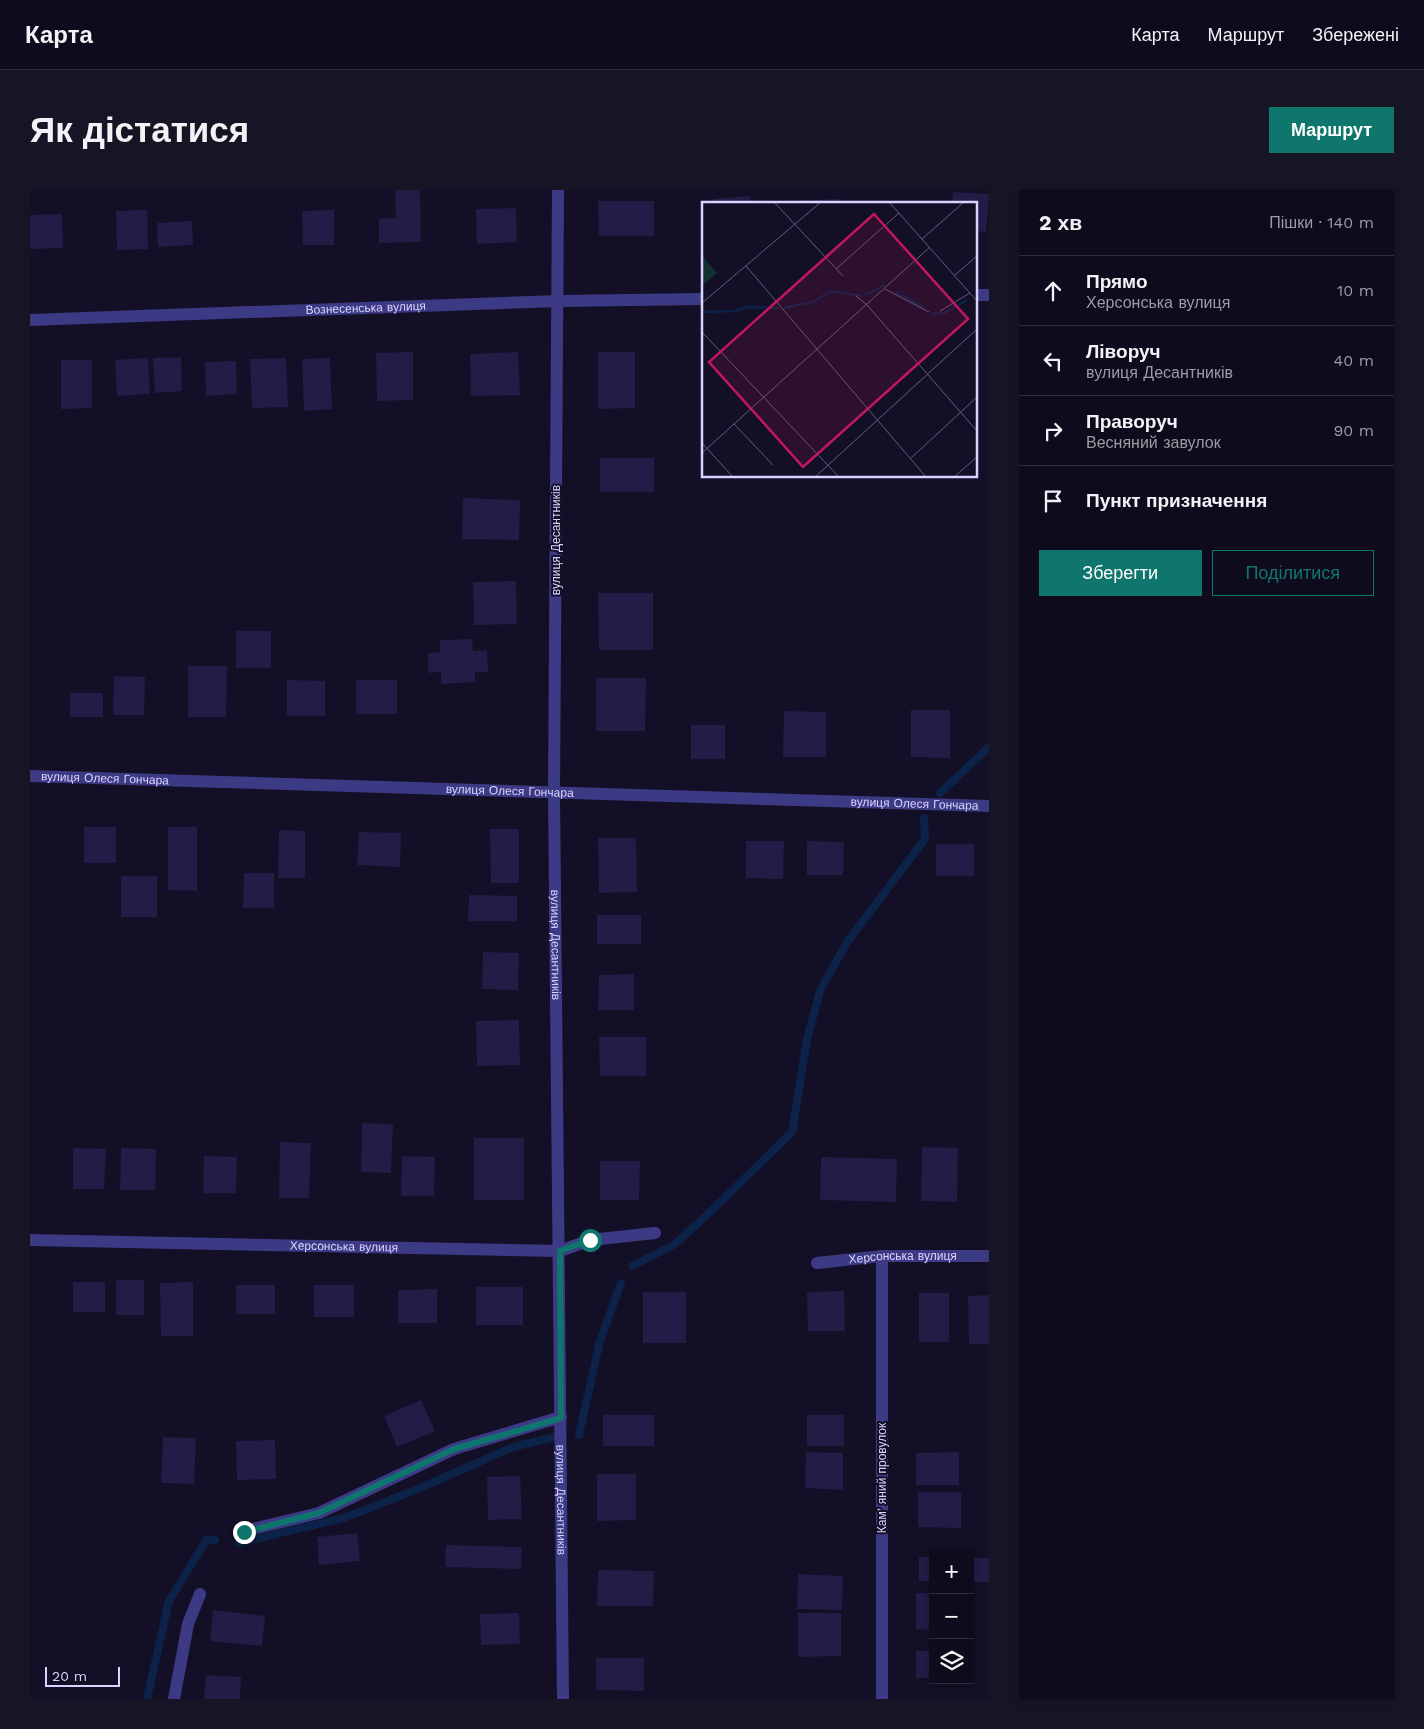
<!DOCTYPE html>
<html lang="uk">
<head>
<meta charset="utf-8">
<style>
	:root { --surface:#0e0b1c; --page:#171425; --text:#f1f3f6; --muted:#9b9ba3; --line:#2e2b3b; --accent:#0f766e }
	body { margin:0; font-family:"Work Sans",sans-serif; background:var(--page); color:var(--text) }
	.controls { position:absolute; right:15px; bottom:15px; display:grid; overflow:hidden; border-radius:0px; box-shadow:0 2px 8px #0003 }
	.controls button { width:45px; height:45px; display:grid; place-items:center; padding:0; border:0; border-bottom:1px solid var(--line); background:var(--surface); color:var(--text); font:25px sans-serif }
	.scale { position:absolute; left:15px; bottom:12px; width:75px; box-sizing:border-box; padding-left:5px; border:2px solid #d9d4ff; border-top:0; font-size:14px; line-height:18px; white-space:nowrap; color:#d9d4ff; -webkit-text-stroke:4px #130f26; paint-order:stroke }
	.stop { position:absolute; width:15px; height:15px; margin:-11px; border:4px solid #0f766e; border-radius:50%; background:#fff }
	.stop.end { background:#0f766e; border-color:#fff; box-shadow:0 1px 5px #0008 }
	.list { margin:0; padding:0; list-style:none }
	h2 { display:flex; justify-content:space-between; align-items:center; height:65px; margin:0; padding:0 20px; font-size:21px }
	h2 small { font-size:16px; font-weight:400; color:var(--muted) }
	.list li { display:grid; grid-template-columns:32px 1fr auto; gap:15px; align-items:center; box-sizing:border-box; height:70px; padding:0 20px; border-top:1px solid var(--line) }
	.list b { display:block; font-size:19px; white-space:nowrap }
	.list p { margin:0; font-size:16px; white-space:nowrap; color:var(--muted) }
	.list em { font-size:16px; font-style:normal; color:var(--muted) }
	.actions { display:flex; gap:10px; padding:15px 20px }
	.actions a { flex:1; padding:11px 0; border:1px solid var(--accent); border-radius:0px; text-align:center; font-size:18px; color:var(--accent) }
	.actions .main { background:var(--accent); color:#fff }
	.icon { flex:none; width:28px; height:28px; fill:none; stroke:currentColor; stroke-width:2; stroke-linecap:round; stroke-linejoin:round }
	.map { position:relative; flex:none; width:959px; height:1509px; overflow:hidden; border-radius:0px }
	header { display:flex; align-items:center; gap:30px; box-sizing:border-box; height:70px; padding:0 25px; background:var(--surface); border-bottom:1px solid var(--line) }
	header strong { font-size:24px }
	nav { display:flex; gap:28px; margin-inline-start:auto; font-size:18px }
	.intro { display:flex; align-items:center; justify-content:space-between; box-sizing:border-box; height:120px; padding:0 30px }
	h1 { margin:0; font-size:35px }
	.button { padding:12px 22px; border-radius:0px; background:var(--accent); color:#fff; font-size:18px; font-weight:700 }
	main { display:flex; gap:30px; padding:0 30px }
	aside { flex:1; background:var(--surface); border-radius:0px; box-shadow:0 2px 8px #0003 }
	.map>svg:first-child { display:block }
	.lines { fill:none; stroke-linecap:round; stroke-linejoin:round }
	.stream { stroke:#0c2248; stroke-width:8 }
	.building { fill:#241b47 }
	.minor { stroke:#3d3a85; stroke-width:12 }
	.route { stroke:#0f766e; stroke-width:6 }
	.labels { text-anchor:middle; stroke-width:4; stroke-linejoin:round; paint-order:stroke }
	.street-label { font-size:12px; fill:#d9d4ff; stroke:#130f26 }
	.inset-river { fill:none; stroke:#0c2248; stroke-width:2.5 }
	.inset-road { fill:none; stroke:#625e7d; stroke-width:1 }
	.view { fill:#c2185b; fill-opacity:0.15; stroke:#c2185b; stroke-width:2.5 }
	.inset-edge { fill:none; stroke:#d9d4ff; stroke-width:2.5 }
</style>
</head>
<body>
<header>
<strong>Карта</strong>
<nav><a>Карта</a><a>Маршрут</a><a>Збережені</a></nav>
</header>
<div class="intro"><h1>Як дістатися</h1><a class="button">Маршрут</a></div>
<main>
<div class="map">
<svg width="959" height="1509" viewBox="0 0 959 1509">
	<rect width="100%" height="100%" fill="#130f26"/>
	<g class="lines">
		<path class="stream" d="M 910,603 L 959,557
			M 602,1076 L 645,1054 L 677,1025 L 762,942 L 777,849 L 790,801 L 817,752 L 895,649 L 894,628
			M 549,1245 L 570,1151 L 591,1093
			M 209,1353 L 314,1328 L 388,1299 L 483,1257 L 525,1247
			M 117,1509 L 139,1411 L 177,1349 L 185,1350"/>
	</g>
	<path class="building" d="M 365,0 L 390,0 L 391,52 L 349,53 L 349,29 L 366,28 Z
		M 923,2 L 959,4 L 956,42 L 945,41 L 945,14 L 922,14 Z
		M 720,6 L 721,14 L 684,14 L 683,9 Z
		M 810,9 L 811,14 L 759,14 L 758,11 Z
		M 568,11 L 624,11 L 624,46 L 569,46 Z
		M 486,18 L 487,52 L 447,54 L 446,19 Z
		M 117,20 L 118,59 L 87,60 L 86,21 Z
		M 304,20 L 304,55 L 273,55 L 272,21 Z
		M 32,24 L 33,58 L 0,59 L 0,25 Z
		M 162,31 L 163,55 L 128,57 L 127,33 Z
		M 383,162 L 383,210 L 347,211 L 346,163 Z
		M 488,162 L 490,205 L 441,206 L 440,164 Z
		M 568,162 L 605,162 L 605,218 L 568,219 Z
		M 151,167 L 152,201 L 125,203 L 123,168 Z
		M 118,168 L 120,204 L 87,206 L 85,170 Z
		M 256,168 L 258,217 L 222,218 L 220,169 Z
		M 300,168 L 302,219 L 274,221 L 272,169 Z
		M 31,170 L 62,170 L 62,218 L 31,219 Z
		M 206,171 L 207,204 L 176,206 L 175,172 Z
		M 570,268 L 624,268 L 624,302 L 570,302 Z
		M 433,308 L 490,310 L 489,350 L 432,349 Z
		M 486,391 L 487,434 L 444,435 L 443,392 Z
		M 568,403 L 623,403 L 623,460 L 569,460 Z
		M 206,441 L 241,441 L 241,478 L 206,478 Z
		M 442,449 L 443,461 L 457,460 L 458,482 L 445,482 L 445,492 L 411,494 L 411,482 L 398,483 L 398,463 L 410,462 L 410,450 Z
		M 158,476 L 197,476 L 196,527 L 158,527 Z
		M 84,486 L 115,487 L 114,525 L 83,525 Z
		M 566,488 L 616,488 L 615,541 L 566,541 Z
		M 257,490 L 295,491 L 295,526 L 257,526 Z
		M 326,490 L 367,490 L 367,524 L 326,524 Z
		M 40,503 L 73,503 L 73,527 L 40,527 Z
		M 881,520 L 920,520 L 920,568 L 881,567 Z
		M 754,521 L 796,522 L 796,567 L 753,567 Z
		M 661,535 L 695,535 L 695,569 L 661,569 Z
		M 54,637 L 86,637 L 86,673 L 54,673 Z
		M 138,637 L 167,637 L 167,701 L 138,700 Z
		M 460,639 L 489,639 L 489,693 L 461,693 Z
		M 249,640 L 275,641 L 275,688 L 248,688 Z
		M 329,642 L 371,643 L 370,677 L 327,675 Z
		M 568,648 L 606,648 L 607,702 L 569,703 Z
		M 716,651 L 754,651 L 753,689 L 716,688 Z
		M 777,651 L 814,652 L 813,685 L 777,685 Z
		M 906,654 L 944,654 L 944,686 L 906,686 Z
		M 214,683 L 244,683 L 244,718 L 213,718 Z
		M 91,686 L 127,686 L 127,727 L 91,727 Z
		M 439,705 L 487,706 L 487,731 L 438,731 Z
		M 567,725 L 611,725 L 611,754 L 567,754 Z
		M 453,762 L 489,763 L 488,800 L 452,799 Z
		M 604,784 L 604,820 L 568,820 L 569,785 Z
		M 489,830 L 490,875 L 447,876 L 446,831 Z
		M 569,847 L 616,847 L 616,886 L 570,886 Z
		M 332,933 L 363,934 L 361,983 L 331,982 Z
		M 444,948 L 494,948 L 494,1010 L 444,1010 Z
		M 250,952 L 281,953 L 279,1008 L 249,1008 Z
		M 892,957 L 928,958 L 927,1012 L 891,1011 Z
		M 43,958 L 76,959 L 74,999 L 43,999 Z
		M 91,958 L 126,959 L 125,1000 L 90,1000 Z
		M 174,966 L 207,967 L 206,1003 L 173,1003 Z
		M 372,966 L 405,967 L 404,1006 L 371,1006 Z
		M 791,967 L 867,969 L 866,1012 L 790,1010 Z
		M 570,971 L 610,971 L 609,1010 L 570,1010 Z
		M 86,1090 L 114,1090 L 114,1125 L 86,1125 Z
		M 43,1092 L 75,1092 L 75,1122 L 43,1122 Z
		M 163,1092 L 163,1146 L 131,1146 L 130,1093 Z
		M 206,1095 L 245,1095 L 245,1124 L 206,1124 Z
		M 284,1095 L 324,1095 L 324,1127 L 284,1127 Z
		M 446,1097 L 493,1097 L 493,1135 L 446,1135 Z
		M 407,1099 L 407,1133 L 368,1133 L 368,1100 Z
		M 814,1101 L 815,1141 L 778,1141 L 777,1102 Z
		M 613,1102 L 656,1102 L 656,1153 L 613,1153 Z
		M 889,1103 L 919,1103 L 919,1152 L 889,1152 Z
		M 959,1105 L 959,1154 L 939,1154 L 938,1106 Z
		M 391,1210 L 405,1241 L 367,1257 L 354,1226 Z
		M 573,1225 L 624,1225 L 624,1256 L 573,1256 Z
		M 777,1225 L 814,1225 L 814,1256 L 777,1256 Z
		M 133,1247 L 166,1248 L 164,1294 L 131,1293 Z
		M 245,1250 L 246,1289 L 207,1290 L 206,1251 Z
		M 776,1262 L 813,1263 L 813,1300 L 775,1298 Z
		M 929,1262 L 929,1295 L 886,1295 L 886,1263 Z
		M 567,1284 L 606,1284 L 606,1330 L 567,1331 Z
		M 490,1286 L 492,1329 L 458,1330 L 457,1287 Z
		M 888,1302 L 931,1302 L 931,1338 L 888,1337 Z
		M 327,1343 L 330,1371 L 289,1375 L 287,1347 Z
		M 416,1355 L 492,1357 L 491,1379 L 415,1377 Z
		M 889,1367 L 903,1367 L 903,1391 L 889,1391 Z
		M 940,1368 L 959,1368 L 959,1392 L 940,1392 Z
		M 568,1380 L 624,1381 L 623,1416 L 567,1416 Z
		M 768,1384 L 813,1386 L 812,1420 L 767,1419 Z
		M 886,1403 L 903,1403 L 903,1440 L 886,1439 Z
		M 183,1420 L 235,1426 L 232,1456 L 180,1451 Z
		M 489,1423 L 490,1454 L 451,1455 L 450,1424 Z
		M 768,1423 L 811,1423 L 811,1466 L 768,1467 Z
		M 886,1461 L 903,1461 L 903,1488 L 886,1488 Z
		M 566,1468 L 614,1468 L 614,1501 L 566,1500 Z
		M 176,1485 L 211,1487 L 210,1509 L 174,1509 Z"/>
	<g class="lines">
		<g class="minor">
			<path id="s1" d="M 528,0 L 524,603 L 533,1509"/>
			<path d="M 945,105 L 959,105"/>
			<path id="s2" d="M 0,130 L 528,111 L 673,109"/>
			<path id="s3" d="M 0,586 L 959,616"/>
			<path id="s4" d="M 0,1050 L 530,1061 L 560,1050 L 625,1043"/>
			<path d="M 852,1066 L 852,1509"/>
			<path id="s5" d="M 787,1073 L 852,1066 L 959,1066"/>
			<path d="M 214,1341 L 289,1323 L 424,1259 L 531,1227"/>
			<path d="M 144,1509 L 158,1434 L 170,1404"/>
		</g>
	</g>
	<g class="lines">
		<path class="route" d="M 214,1342 L 289,1323 L 424,1259 L 531,1228 L 530,1061 L 560,1050"/>
	</g>
	<g class="labels">
		<g class="street-label">
			<text dy="4" stroke="none"><textPath href="#s2" startOffset="336">Вознесенська вулиця</textPath></text>
			<text transform="translate(526 350) rotate(-90)" y="4">вулиця Десантників</text>
			<text dy="4" stroke="none"><textPath href="#s3" startOffset="75">вулиця Олеся Гончара</textPath></text>
			<text dy="4" stroke="none"><textPath href="#s3" startOffset="480">вулиця Олеся Гончара</textPath></text>
			<text dy="4" stroke="none"><textPath href="#s3" startOffset="885">вулиця Олеся Гончара</textPath></text>
			<text dy="4" stroke="none"><textPath href="#s1" startOffset="755">вулиця Десантників</textPath></text>
			<text dy="4" stroke="none"><textPath href="#s4" startOffset="314">Херсонська вулиця</textPath></text>
			<text dy="4" stroke="none"><textPath href="#s5" startOffset="86">Херсонська вулиця</textPath></text>
			<text transform="translate(852 1288) rotate(-90)" y="4">Камʼяний провулок</text>
			<text dy="4" stroke="none"><textPath href="#s1" startOffset="1310">вулиця Десантників</textPath></text>
		</g>
	</g>
	<g transform="translate(672 12)">
		<rect width="275" height="275" fill="#130f26"/>
		<path d="M 0,53 L 15,71 L 2,82 L 0,81 Z" fill="#12302f"/>
		<path class="inset-river" d="M 194,90 L 221,105M 163,93 L 183,83M 82,106 L 111,100 L 129,89 L 160,94M 1,110 L 33,109 L 45,105 L 77,106M 230,112 L 242,111 L 265,98"/>
		<path class="inset-road" d="M 72,0 L 141,74M 187,0 L 275,99M 220,37 L 262,0M 44,64 L 224,275M 134,67 L 197,11M 253,73 L 275,54M 183,87 L 227,110M 154,94 L 165,103 L 275,229M 0,101 L 119,0M 238,109 L 268,91M 0,130 L 137,275M 32,222 L 71,263M 0,241 L 31,275M 1,250 L 228,45M 208,257 L 275,195M 113,275 L 275,127M 252,275 L 275,255"/>
		<path class="view" d="M 172,12 L 266,117 L 101,265 L 7,160 Z"/>
		<rect width="275" height="275" class="inset-edge"/>
	</g>
</svg>
<div class="controls">
<button>+</button>
<button>−</button>
<button><svg class="icon" aria-label="layers" viewBox="0 0 24 24"><path d="M12 4l9 5-9 5-9-5zM3 14l9 5 9-5"/></svg></button>
</div>
<div class="scale">20 m</div>
<div class="stop" style="left:560px;top:1050px"></div>
<div class="stop end" style="left:214px;top:1342px"></div>
</div>
<aside>
<h2>2 хв<small>Пішки · 140 m</small></h2>
<ul class="list">
<li><svg class="icon" aria-label="ahead" viewBox="0 0 24 24"><path d="M12 20V5M6 11l6-6 6 6"/></svg><div><b>Прямо</b><p>Херсонська вулиця</p></div><em>10 m</em></li>
<li><svg class="icon" aria-label="left" viewBox="0 0 24 24"><path d="M17 20v-9H6M10 6l-5 5 5 5"/></svg><div><b>Ліворуч</b><p>вулиця Десантників</p></div><em>40 m</em></li>
<li><svg class="icon" aria-label="right" viewBox="0 0 24 24"><path d="M7 20v-9h11M14 6l5 5-5 5"/></svg><div><b>Праворуч</b><p>Весняний завулок</p></div><em>90 m</em></li>
<li><svg class="icon" aria-label="arrive" viewBox="0 0 24 24"><path d="M6 21V4h12l-3 4 3 4H6"/></svg><div><b>Пункт призначення</b></div></li>
</ul>
<div class="actions"><a class="main">Зберегти</a><a>Поділитися</a></div>
</aside>
</main>
</body>
</html>
